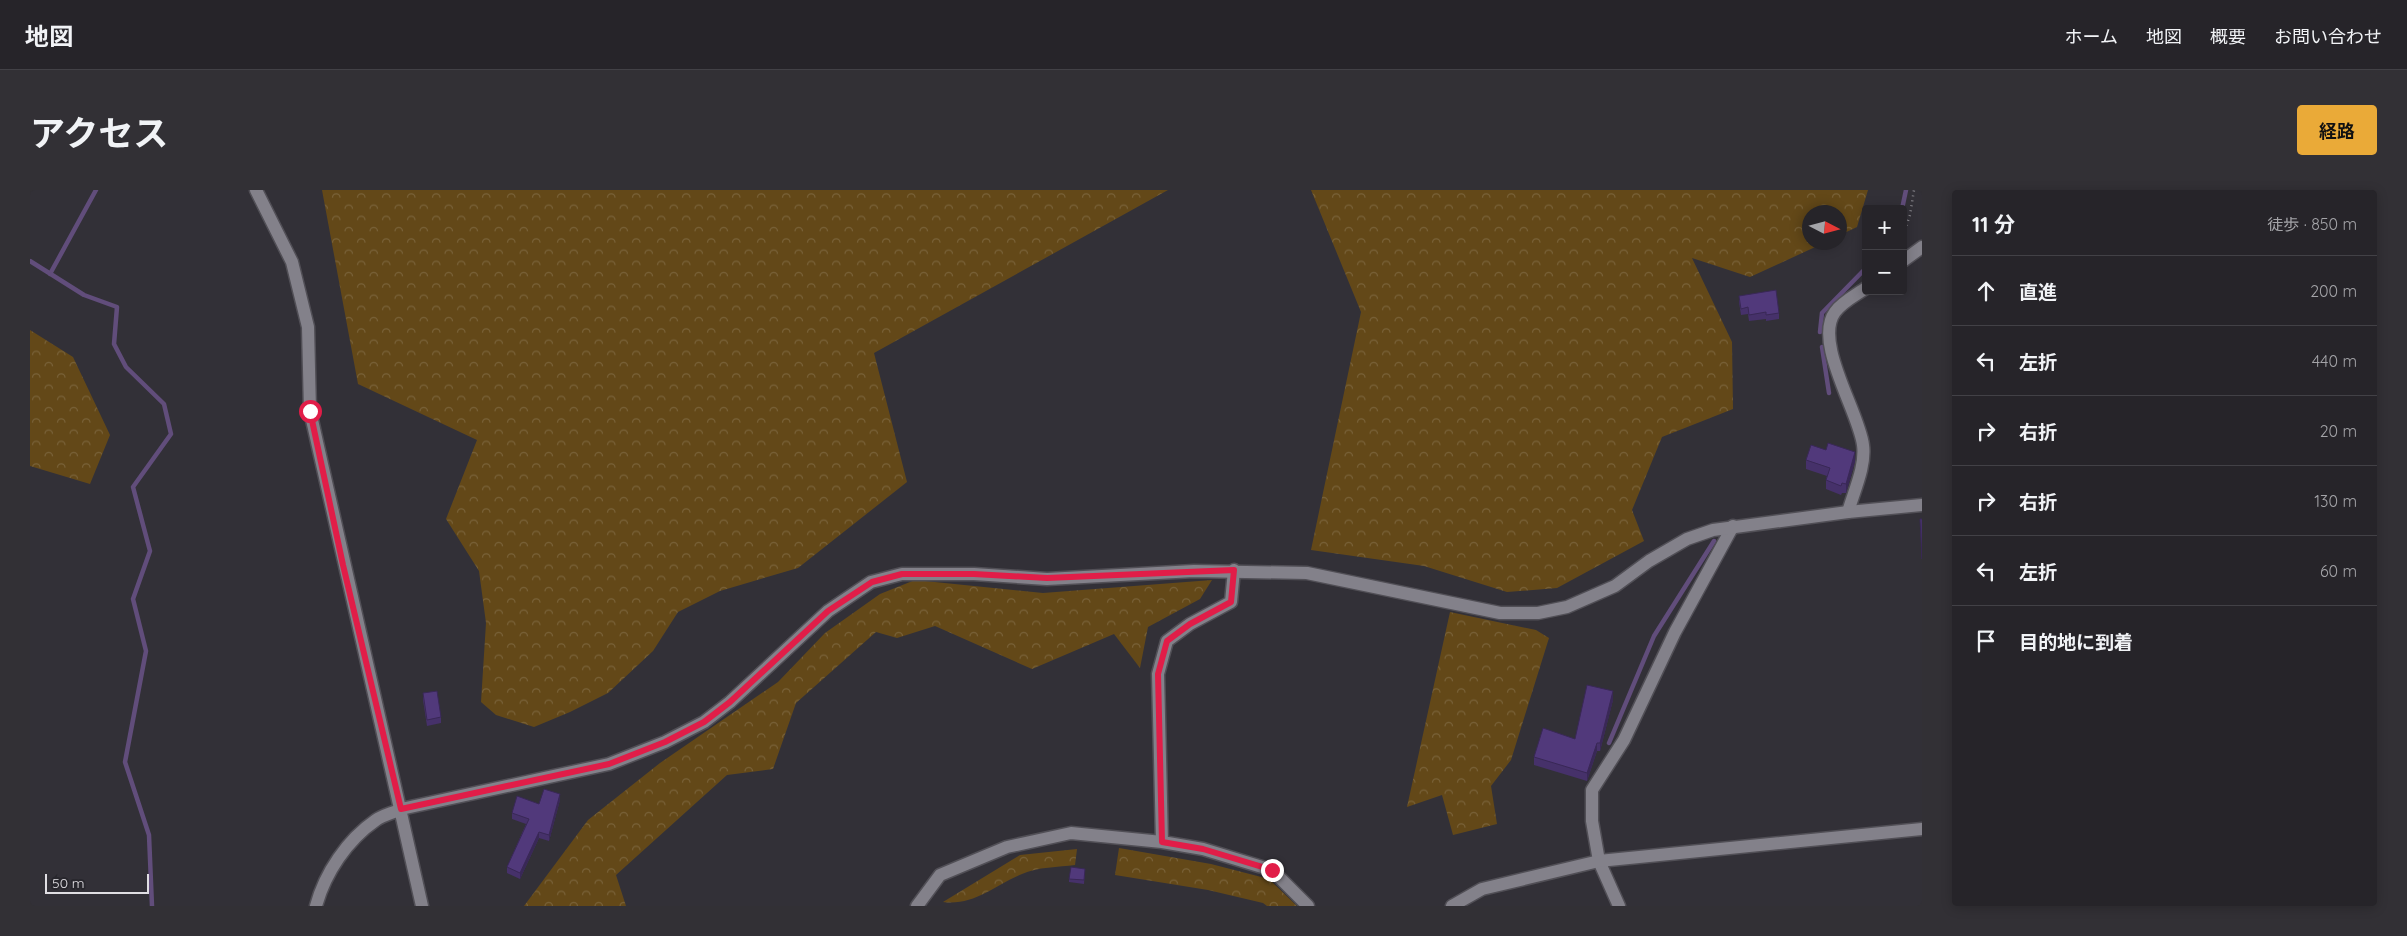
<!DOCTYPE html>
<html lang="ja">
<head>
<meta charset="utf-8">
<style>
	:root { --surface:#262429; --page:#323035; --text:#f1f3f6; --muted:#a4a4a8; --line:#424146; --accent:#eaaa38 }
	body { margin:0; font-family:Quicksand,"Noto Sans JP",sans-serif; background:var(--page); color:var(--text) }
	.controls { position:absolute; right:15px; top:15px; display:grid; overflow:hidden; border-radius:5px; box-shadow:0 2px 12px #0003 }
	.controls button { width:45px; height:45px; display:grid; place-items:center; padding:0; border:0; border-bottom:1px solid var(--line); background:var(--surface); color:var(--text); font:25px sans-serif }
	.compass { position:absolute; left:1772px; top:15px; width:45px; height:45px; border-radius:50%; background:var(--surface); box-shadow:0 2px 12px #0003; rotate:96deg }
	.scale { position:absolute; left:15px; bottom:12px; width:104px; box-sizing:border-box; padding-left:5px; border:2px solid #e0dee3; border-top:0; font-size:14px; line-height:18px; white-space:nowrap; color:#e0dee3; -webkit-text-stroke:4px #28272d; paint-order:stroke }
	.stop { position:absolute; width:15px; height:15px; margin:-11px; border:4px solid #e11d48; border-radius:50%; background:#fff }
	.stop.end { background:#e11d48; border-color:#fff; box-shadow:0 1px 5px #0008 }
	.list { margin:0; padding:0; list-style:none }
	h2 { display:flex; justify-content:space-between; align-items:center; height:65px; margin:0; padding:0 20px; font-size:21px }
	h2 small { font-size:16px; font-weight:400; color:var(--muted) }
	.list li { display:grid; grid-template-columns:32px 1fr auto; gap:15px; align-items:center; box-sizing:border-box; height:70px; padding:0 20px; border-top:1px solid var(--line) }
	.list b { display:block; font-size:19px; white-space:nowrap }
	.list em { font-size:16px; font-style:normal; color:var(--muted) }
	.icon { flex:none; width:28px; height:28px; fill:none; stroke:currentColor; stroke-width:2; stroke-linecap:round; stroke-linejoin:round }
	.map { position:relative; flex:none; width:1892px; height:716px; overflow:hidden; border-radius:5px }
	header { display:flex; align-items:center; gap:30px; box-sizing:border-box; height:70px; padding:0 25px; background:var(--surface); border-bottom:1px solid var(--line) }
	header strong { font-size:24px }
	nav { display:flex; gap:28px; margin-inline-start:auto; font-size:18px }
	.intro { display:flex; align-items:center; justify-content:space-between; box-sizing:border-box; height:120px; padding:0 30px }
	h1 { margin:0; font-size:35px }
	.button { padding:12px 22px; border-radius:5px; background:var(--accent); color:#111; font-size:18px; font-weight:700 }
	main { display:flex; gap:30px; padding:0 30px }
	aside { flex:1; background:var(--surface); border-radius:5px; box-shadow:0 2px 12px #0003 }
	.map>svg:first-child { display:block }
	.forest { fill:url(#forest-crowns) }
	.lines { fill:none; stroke-linecap:round; stroke-linejoin:round }
	.stream { stroke:#614d7b; stroke-width:4.5 }
	.street-casing { stroke:#514f56; stroke-width:15 }
	.secondary-casing { stroke:#514f56; stroke-width:15 }
	.path { stroke:#89878d; stroke-width:2.5; stroke-dasharray:1 4; stroke-linecap:butt }
	.street { stroke:#83818a; stroke-width:12 }
	.secondary { stroke:#83818a; stroke-width:12 }
	.wall { fill:#46316a }
	.shaded-wall { fill:#392856 }
	.building { fill:#51397b; stroke:#392856 }
	.route { stroke:#e11d48; stroke-width:6 }
</style>
</head>
<body>
<header>
<strong>地図</strong>
<nav><a>ホーム</a><a>地図</a><a>概要</a><a>お問い合わせ</a></nav>
</header>
<div class="intro"><h1>アクセス</h1><a class="button">経路</a></div>
<main>
<div class="map">
<svg width="1892" height="716" viewBox="0 0 1892 716">
	<defs>
		<pattern id="forest-crowns" width="20" height="18" patternUnits="userSpaceOnUse" patternTransform="scale(1.25)"><rect width="20" height="18" fill="#634818"/><path d="M2 6a3 3 0 1 1 6 0M12 15a3 3 0 1 1 6 0" fill="none" stroke="#796239"/></pattern>
	</defs>
	<rect width="100%" height="100%" fill="#323037"/>
	<path class="forest" d="M 292,0 L 1138,0 L 844,163 L 877,292 L 768,378 L 690,401 L 648,422 L 623,461 L 578,503 L 540,522 L 504,537 L 466,525 L 451,512 L 456,433 L 449,381 L 416,329 L 447,250 L 328,194 Z
		M 1281,0 L 1838,0 L 1827,37 L 1810,45 L 1810,22 L 1780,22 L 1780,52 L 1794,53 L 1720,87 L 1662,68 L 1702,152 L 1703,219 L 1632,247 L 1602,320 L 1614,351 L 1527,398 L 1477,402 L 1394,376 L 1281,360 L 1331,122 Z
		M 0,140 L 43,167 L 80,245 L 60,294 L 0,276 Z
		M 885,390 L 1013,403 L 1182,390 L 1170,409 L 1118,437 L 1110,478 L 1084,444 L 1002,479 L 905,436 L 867,448 L 846,442 L 766,513 L 743,579 L 697,585 L 586,685 L 596,716 L 494,716 L 558,630 L 630,573 L 748,492 L 795,443 L 850,404 Z
		M 1420,422 L 1506,440 L 1519,448 L 1481,570 L 1461,596 L 1467,634 L 1423,645 L 1412,605 L 1377,617 Z
		M 1089,658 L 1181,674 L 1239,689 L 1267,716 L 1237,716 L 1233,713 L 1178,700 L 1085,685 Z
		M 1047,659 L 1045,675 C 1029,677 1007,677 992,684 C 965,695 944,716 913,712 L 990,665 Z"/>
	<g class="lines">
		<path class="stream" d="M 1872,19 L 1876,0
			M 0,71 L 54,105 L 87,117 L 84,154 L 96,177 L 134,214 L 141,244 L 103,297 L 120,361 L 103,409 L 116,461 L 95,572 L 119,645 L 122,716
			M 20,84 L 66,0
			M 1790,142 L 1792,123 L 1836,78
			M 1792,157 L 1799,203
			M 1579,553 L 1624,446 L 1684,351"/>
		<defs>
			<path id="street" d="M 226,0 L 262,72 L 278,137 L 280,221 L 392,716
				M 1873,71 L 1892,57
				M 1818,322 C 1824,301 1836,276 1833,255 C 1829,222 1783,152 1805,122 C 1812,112 1826,105 1836,98
				M 1132,652 L 1128,484 L 1137,451 L 1160,434 L 1201,412 L 1204,380
				M 887,716 L 910,685 L 977,657 L 1041,643 L 1132,652 L 1173,659 L 1242,680 L 1278,716
				M 1589,716 L 1569,671 L 1562,631 L 1562,600 L 1594,550 L 1645,442 L 1703,336"/>
			<path id="secondary" d="M 286,716 C 295,683 317,650 346,630 C 353,625 363,623 371,619 L 579,574 L 635,552 L 674,532 L 700,512 L 798,421 L 841,392 L 872,384 L 944,384 L 1017,389 L 1164,381 L 1277,383 L 1470,423 L 1508,423 L 1537,417 L 1585,396 L 1619,371 L 1657,349 L 1683,340 L 1818,322 L 1892,315
				M 1422,716 L 1452,699 L 1569,671 L 1892,639"/>
		</defs>
		<use href="#street" class="street-casing"/>
		<use href="#secondary" class="secondary-casing"/>
		<path class="path" d="M 1873,45 L 1880,25 L 1884,0"/>
		<use href="#street" class="street"/>
		<use href="#secondary" class="secondary"/>
	</g>
	<path class="wall" d="M 1709,106 L 1749,123 L 1749,129 L 1736,131 L 1736,129 L 1719,131 L 1718,124 L 1711,125 L 1709,112 Z
		M 1796,260 L 1825,271 L 1816,303 L 1812,303 L 1811,305 L 1796,299 L 1796,290 L 1797,286 L 1776,279 L 1776,270 Z
		M 393,503 L 411,527 L 411,533 L 397,536 L 393,510 Z
		M 1583,510 L 1570,561 L 1567,561 L 1557,591 L 1504,575 L 1504,567 L 1545,549 Z
		M 530,610 L 519,651 L 509,648 L 490,689 L 477,683 L 477,677 L 496,634 L 482,629 L 482,623 L 509,614 Z
		M 1055,679 L 1054,694 L 1039,692 L 1039,689 Z"/>
	<path class="shaded-wall" d="M 1825,262 L 1825,271 L 1816,303 L 1816,294 Z
		M 1583,501 L 1583,510 L 1570,561 L 1570,553 Z
		M 1567,553 L 1567,561 L 1557,591 L 1557,583 Z
		M 530,604 L 530,610 L 519,651 L 519,645 Z
		M 509,642 L 509,648 L 490,689 L 490,683 Z"/>
	<path class="building" d="M 1746,100 L 1749,123 L 1736,125 L 1736,122 L 1719,125 L 1718,117 L 1711,119 L 1709,106 Z
		M 1798,253 L 1825,262 L 1816,294 L 1812,293 L 1811,296 L 1796,290 L 1800,278 L 1776,270 L 1781,255 L 1796,260 Z
		M 1890,329 L 1892,329 L 1892,369 Z
		M 1557,495 L 1583,501 L 1570,553 L 1567,553 L 1557,583 L 1504,567 L 1513,538 L 1545,549 Z
		M 407,501 L 411,527 L 397,530 L 393,503 Z
		M 514,599 L 530,604 L 519,645 L 509,642 L 490,683 L 477,677 L 499,629 L 482,623 L 487,606 L 509,614 Z
		M 1041,677 L 1055,679 L 1054,690 L 1039,689 Z"/>
	<g class="lines">
		<path class="route" d="M 280,221 L 313,375 L 371,619 L 579,574 L 635,552 L 674,532 L 700,512 L 798,421 L 842,392 L 872,384 L 944,384 L 1017,388 L 1204,380 L 1201,412 L 1160,434 L 1137,451 L 1128,484 L 1132,652 L 1173,659 L 1242,680"/>
	</g>
</svg>
<div class="controls">
<button>+</button>
<button>−</button>
</div>
<svg class="compass" viewBox="-18 -18 36 36"><path d="M0-13l5 13h-10z" fill="#e53935"/><path d="M0 13l5-13h-10z" fill="#a4a4a8"/></svg>
<div class="scale">50 m</div>
<div class="stop" style="left:280px;top:221px"></div>
<div class="stop end" style="left:1242px;top:680px"></div>
</div>
<aside>
<h2>11 分<small>徒歩 · 850 m</small></h2>
<ul class="list">
<li><svg class="icon" aria-label="ahead" viewBox="0 0 24 24"><path d="M12 20V5M6 11l6-6 6 6"/></svg><div><b>直進</b></div><em>200 m</em></li>
<li><svg class="icon" aria-label="left" viewBox="0 0 24 24"><path d="M17 20v-9H6M10 6l-5 5 5 5"/></svg><div><b>左折</b></div><em>440 m</em></li>
<li><svg class="icon" aria-label="right" viewBox="0 0 24 24"><path d="M7 20v-9h11M14 6l5 5-5 5"/></svg><div><b>右折</b></div><em>20 m</em></li>
<li><svg class="icon" aria-label="right" viewBox="0 0 24 24"><path d="M7 20v-9h11M14 6l5 5-5 5"/></svg><div><b>右折</b></div><em>130 m</em></li>
<li><svg class="icon" aria-label="left" viewBox="0 0 24 24"><path d="M17 20v-9H6M10 6l-5 5 5 5"/></svg><div><b>左折</b></div><em>60 m</em></li>
<li><svg class="icon" aria-label="arrive" viewBox="0 0 24 24"><path d="M6 21V4h12l-3 4 3 4H6"/></svg><div><b>目的地に到着</b></div></li>
</ul>
</aside>
</main>
</body>
</html>
